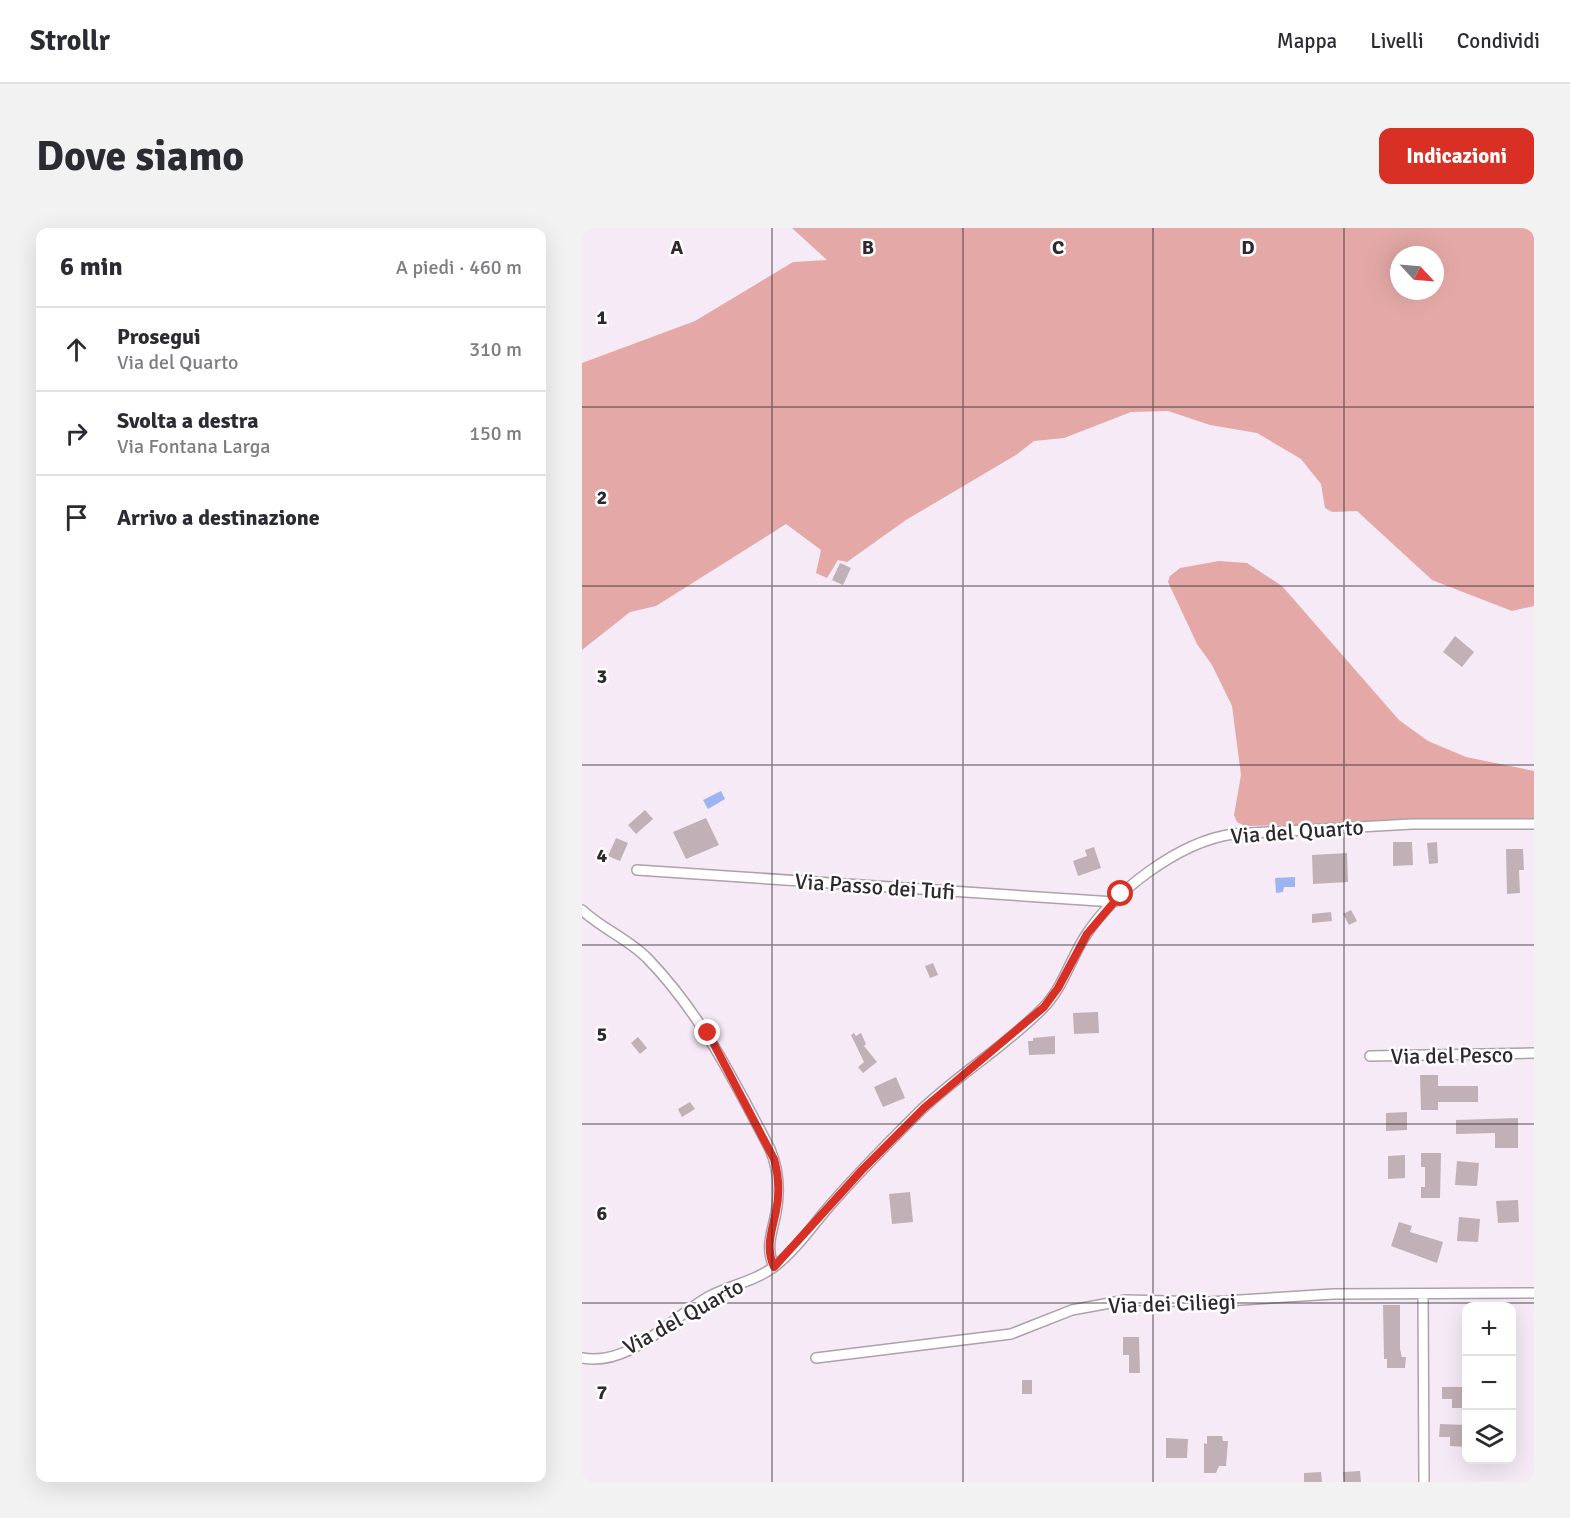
<!DOCTYPE html>
<html lang="it">
<head>
<meta charset="utf-8">
<style>
	:root { --surface:#fff; --page:#f2f2f3; --text:#2b2b33; --muted:#7c7c81; --line:#e1e1e2; --accent:#d93025 }
	body { margin:0; font-family:Signika,sans-serif; background:var(--page); color:var(--text) }
	.controls { position:absolute; right:18px; bottom:18px; display:grid; overflow:hidden; border-radius:12px; box-shadow:0 6px 24px #0002 }
	.controls button { width:54px; height:54px; display:grid; place-items:center; padding:0; border:0; border-bottom:2px solid var(--line); background:var(--surface); color:var(--text); font:30px sans-serif }
	.compass { position:absolute; left:808px; top:18px; width:54px; height:54px; border-radius:50%; background:var(--surface); box-shadow:0 6px 24px #0002; rotate:116deg }
	.stop { position:absolute; width:18px; height:18px; margin:-14px; border:4px solid #d93025; border-radius:50%; background:#fff }
	.stop.end { background:#d93025; border-color:#fff; box-shadow:0 2px 6px #0008 }
	.list { margin:0; padding:0; list-style:none }
	h2 { display:flex; justify-content:space-between; align-items:center; height:78px; margin:0; padding:0 24px; font-size:26px }
	h2 small { font-size:20px; font-weight:400; color:var(--muted) }
	.list li { display:grid; grid-template-columns:39px 1fr auto; gap:18px; align-items:center; box-sizing:border-box; height:84px; padding:0 24px; border-top:2px solid var(--line) }
	.list b { display:block; font-size:22px; white-space:nowrap }
	.list p { margin:0; font-size:20px; white-space:nowrap; color:var(--muted) }
	.list em { font-size:20px; font-style:normal; color:var(--muted) }
	.icon { flex:none; width:33px; height:33px; fill:none; stroke:currentColor; stroke-width:2; stroke-linecap:round; stroke-linejoin:round }
	.map { position:relative; flex:none; width:952px; height:1254px; overflow:hidden; border-radius:12px }
	header { display:flex; align-items:center; gap:36px; box-sizing:border-box; height:84px; padding:0 30px; background:var(--surface); border-bottom:2px solid var(--line) }
	header strong { font-size:28px }
	nav { display:flex; gap:33px; margin-inline-start:auto; font-size:21px }
	.intro { display:flex; align-items:center; justify-content:space-between; box-sizing:border-box; height:144px; padding:0 36px }
	h1 { margin:0; font-size:42px }
	.button { padding:15px 27px; border-radius:12px; background:var(--accent); color:#fff; font-size:21px; font-weight:700 }
	main { display:flex; gap:36px; padding:0 36px }
	aside { flex:1; background:var(--surface); border-radius:12px; box-shadow:0 6px 24px #0002 }
	.map>svg:first-child { display:block }
	.green { fill:#e4a9a7; fill-rule:evenodd }
	.water { fill:#9db4f1 }
	.building { fill:#c1b0b6 }
	.lines { fill:none; stroke-linecap:round; stroke-linejoin:round }
	.minor-casing { stroke:#aca1ac; stroke-width:12 }
	.minor { stroke:#fff; stroke-width:9 }
	.route { stroke:#d93025; stroke-width:8 }
	.grid { fill:none; stroke:#2d292e; stroke-width:1.5; stroke-opacity:0.55 }
	.labels { text-anchor:middle; stroke-width:5; stroke-linejoin:round; paint-order:stroke }
	.street-label { font-size:22px; fill:#2d292e; stroke:#fff }
	.grid-label { font-size:20px; text-anchor:middle; font-weight:bold; fill:#2d292e; stroke:#fff; stroke-width:5; stroke-linejoin:round; paint-order:stroke }
</style>
</head>
<body>
<header>
<strong>Strollr</strong>
<nav><a>Mappa</a><a>Livelli</a><a>Condividi</a></nav>
</header>
<div class="intro"><h1>Dove siamo</h1><a class="button">Indicazioni</a></div>
<main>
<aside>
<h2>6 min<small>A piedi · 460 m</small></h2>
<ul class="list">
<li><svg class="icon" aria-label="ahead" viewBox="0 0 24 24"><path d="M12 20V5M6 11l6-6 6 6"/></svg><div><b>Prosegui</b><p>Via del Quarto</p></div><em>310 m</em></li>
<li><svg class="icon" aria-label="right" viewBox="0 0 24 24"><path d="M7 20v-9h11M14 6l5 5-5 5"/></svg><div><b>Svolta a destra</b><p>Via Fontana Larga</p></div><em>150 m</em></li>
<li><svg class="icon" aria-label="arrive" viewBox="0 0 24 24"><path d="M6 21V4h12l-3 4 3 4H6"/></svg><div><b>Arrivo a destinazione</b></div></li>
</ul>
</aside>
<div class="map">
<svg width="952" height="1254" viewBox="0 0 952 1254">
	<rect width="100%" height="100%" fill="#f5eaf6"/>
	<path class="green" d="M 210,0 L 952,0 L 952,378 L 930,383 L 850,352 L 775,283 L 750,284 L 743,280 L 739,256 L 719,231 L 675,205 L 628,197 L 586,183 L 549,184 L 482,210 L 452,213 L 434,227 L 324,292 L 265,334 L 256,332 L 245,350 L 234,345 L 239,322 L 204,296 L 74,378 L 48,384 L 0,422 L 0,135 L 113,93 L 211,34 L 245,32 ZM 817,27 L 853,27 L 853,63 L 817,63 Z
		M 637,333 L 665,335 L 700,358 L 817,492 L 846,513 L 884,529 L 952,543 L 952,593 L 663,598 L 655,594 L 652,587 L 659,547 L 650,478 L 630,437 L 615,416 L 586,354 L 588,348 L 598,340 Z"/>
	<path class="water" d="M 139,563 L 143,571 L 126,581 L 121,572 Z
		M 713,649 L 713,659 L 702,659 L 701,664 L 694,665 L 693,650 Z"/>
	<path class="building" d="M 258,335 L 269,340 L 261,357 L 250,352 Z
		M 873,408 L 892,424 L 880,439 L 861,424 Z
		M 63,582 L 71,591 L 54,606 L 46,597 Z
		M 124,590 L 137,617 L 104,631 L 91,604 Z
		M 34,610 L 46,615 L 38,633 L 26,628 Z
		M 811,614 L 830,614 L 831,637 L 811,638 Z
		M 855,614 L 856,635 L 847,636 L 845,615 Z
		M 512,619 L 519,640 L 496,648 L 491,633 L 505,628 L 503,622 Z
		M 924,621 L 941,621 L 942,642 L 937,642 L 938,665 L 925,666 Z
		M 765,625 L 766,654 L 731,656 L 730,627 Z
		M 769,682 L 775,693 L 767,697 L 761,686 Z
		M 749,684 L 750,693 L 730,695 L 730,686 Z
		M 351,735 L 356,747 L 348,750 L 343,738 Z
		M 516,784 L 517,805 L 492,806 L 491,785 Z
		M 272,805 L 274,808 L 279,805 L 284,816 L 282,818 L 295,834 L 281,845 L 276,839 L 282,834 L 269,807 Z
		M 473,808 L 473,826 L 447,827 L 446,813 L 451,813 L 451,810 Z
		M 56,809 L 65,820 L 58,826 L 49,815 Z
		M 838,847 L 856,847 L 856,858 L 896,858 L 896,874 L 856,874 L 856,882 L 839,882 Z
		M 314,849 L 323,870 L 301,879 L 292,859 Z
		M 108,874 L 113,881 L 100,889 L 96,881 Z
		M 825,884 L 825,902 L 804,903 L 804,885 Z
		M 936,890 L 936,920 L 913,920 L 913,905 L 874,906 L 874,892 Z
		M 839,925 L 859,925 L 858,970 L 839,970 L 839,959 L 843,959 L 843,939 L 839,939 Z
		M 823,927 L 823,950 L 806,951 L 806,928 Z
		M 875,933 L 897,935 L 895,958 L 873,957 Z
		M 328,964 L 331,994 L 310,996 L 307,966 Z
		M 936,972 L 937,994 L 916,995 L 914,973 Z
		M 877,989 L 898,991 L 896,1014 L 875,1013 Z
		M 817,994 L 830,998 L 828,1004 L 861,1014 L 855,1035 L 809,1018 Z
		M 801,1077 L 818,1077 L 818,1121 L 820,1129 L 824,1129 L 823,1140 L 805,1140 L 805,1131 L 802,1131 Z
		M 541,1109 L 557,1109 L 558,1145 L 547,1145 L 547,1127 L 541,1127 Z
		M 440,1152 L 450,1152 L 450,1166 L 440,1166 Z
		M 860,1159 L 885,1159 L 885,1180 L 870,1180 L 870,1171 L 860,1171 Z
		M 858,1196 L 884,1197 L 883,1219 L 868,1218 L 868,1209 L 857,1209 Z
		M 625,1208 L 640,1208 L 641,1213 L 646,1213 L 644,1238 L 637,1238 L 634,1245 L 622,1245 L 622,1215 L 625,1216 Z
		M 584,1210 L 606,1211 L 605,1230 L 584,1230 Z
		M 778,1243 L 779,1254 L 762,1254 L 761,1244 Z
		M 739,1244 L 740,1254 L 722,1254 L 722,1245 Z"/>
	<g class="lines">
		<defs>
			<path id="minor" d="M 55,642 L 532,674
				M 0,682 C 20,701 47,711 66,731 C 120,787 152,853 188,921 C 197,942 198,963 194,985 C 190,1005 183,1019 192,1039
				M 788,828 L 952,825
				M 841,1066 L 842,1254
				M 0,1130 C 49,1139 89,1089 128,1068 C 149,1057 174,1053 193,1038 C 216,1020 232,995 251,974 C 278,943 307,914 336,885 C 375,847 423,819 461,780 C 480,761 488,733 502,710 C 531,664 596,614 651,606 L 830,596 L 952,596
				M 234,1130 L 429,1106 L 490,1082 L 544,1072 L 627,1074 L 751,1066 L 952,1065"/>
		</defs>
		<use href="#minor" class="minor-casing"/>
		<use href="#minor" class="minor"/>
	</g>
	<g class="lines">
		<path class="route" d="M 126,805 L 192,931 C 197,949 198,965 194,983 C 190,1004 183,1018 192,1039 L 280,942 L 342,880 L 462,779 L 476,760 L 505,706 L 539,666"/>
	</g>
	<path class="grid" d="M 190,0 L 190,1254M 381,0 L 381,1254M 571,0 L 571,1254M 762,0 L 762,1254M 0,179 L 952,179M 0,358 L 952,358M 0,537 L 952,537M 0,717 L 952,717M 0,896 L 952,896M 0,1075 L 952,1075"/>
	<g class="labels">
		<g class="street-label">
			<text transform="translate(715 603) rotate(-4)" y="8">Via del Quarto</text>
			<text transform="translate(293 658) rotate(4)" y="8">Via Passo dei Tufi</text>
			<text transform="translate(870 827) rotate(-1)" y="8">Via del Pesco</text>
			<text transform="translate(590 1075) rotate(-2)" y="8">Via dei Ciliegi</text>
			<text transform="translate(101 1088) rotate(-29)" y="8">Via del Quarto</text>
		</g>
	</g>
	<g class="grid-label">
		<text x="95" y="26">A</text>
		<text x="286" y="26">B</text>
		<text x="476" y="26">C</text>
		<text x="666" y="26">D</text>
		<text x="20" y="96">1</text>
		<text x="20" y="276">2</text>
		<text x="20" y="455">3</text>
		<text x="20" y="634">4</text>
		<text x="20" y="813">5</text>
		<text x="20" y="992">6</text>
		<text x="20" y="1171">7</text>
	</g>
</svg>
<div class="controls">
<button>+</button>
<button>−</button>
<button><svg class="icon" aria-label="layers" viewBox="0 0 24 24"><path d="M12 4l9 5-9 5-9-5zM3 14l9 5 9-5"/></svg></button>
</div>
<svg class="compass" viewBox="-18 -18 36 36"><path d="M0-13l5 13h-10z" fill="#e53935"/><path d="M0 13l5-13h-10z" fill="#7c7c81"/></svg>
<div class="stop" style="left:539px;top:666px"></div>
<div class="stop end" style="left:126px;top:805px"></div>
</div>
</main>
</body>
</html>
